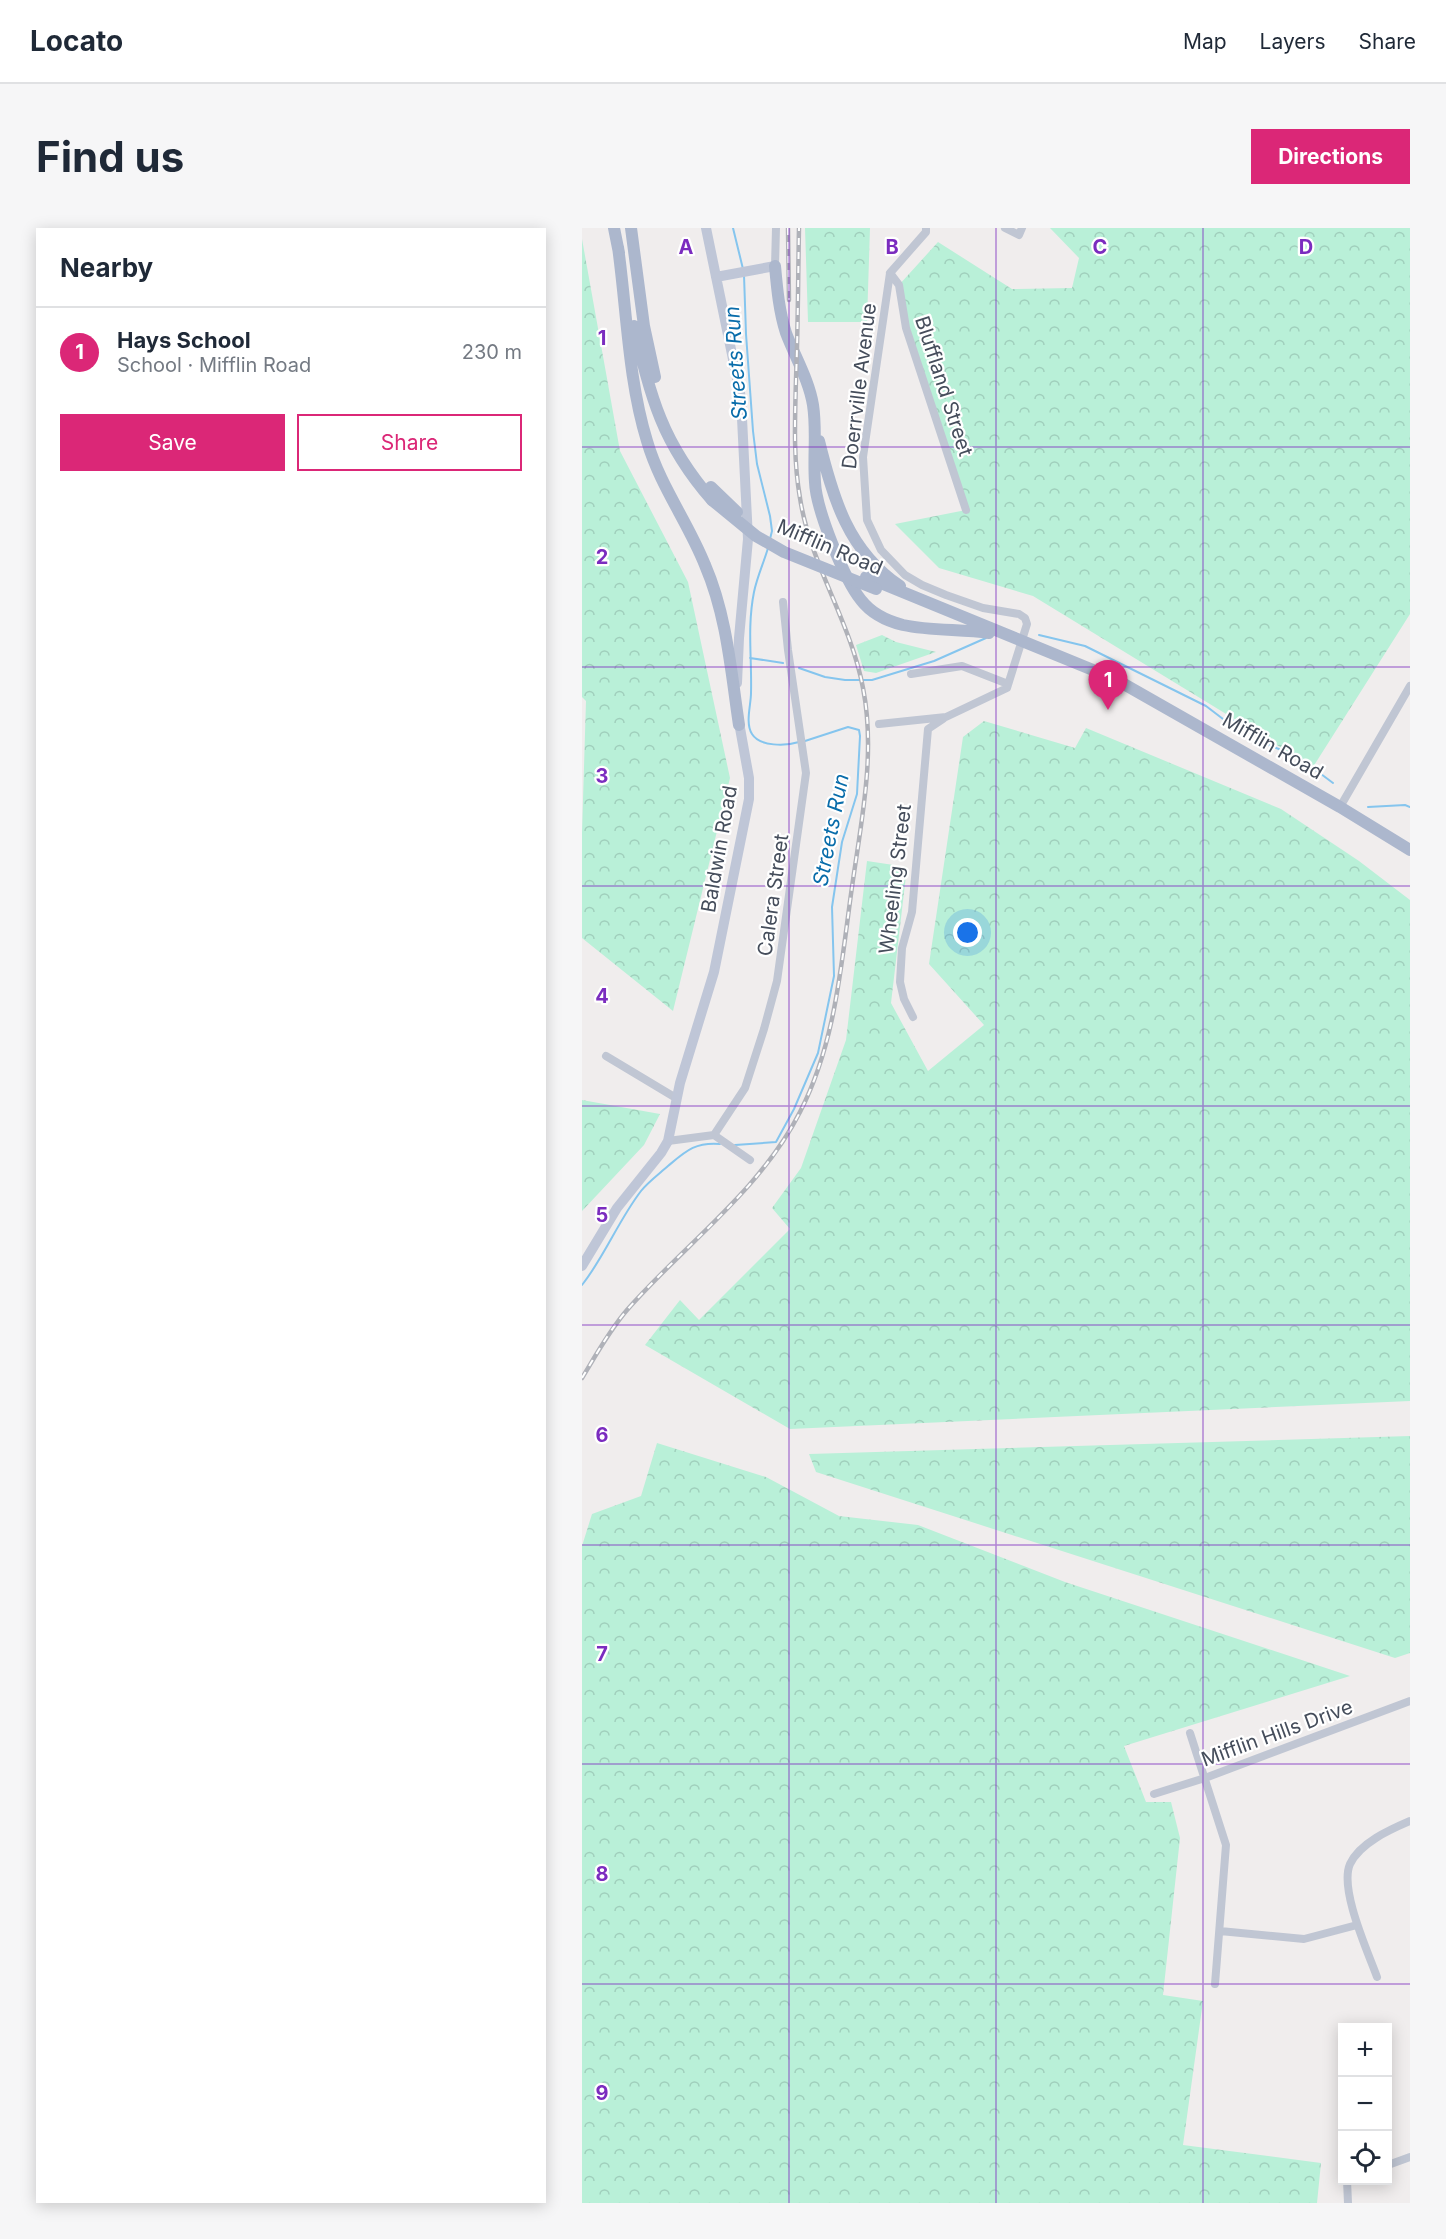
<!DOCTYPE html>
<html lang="en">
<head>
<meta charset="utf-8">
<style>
	:root { --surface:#fff; --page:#f6f6f7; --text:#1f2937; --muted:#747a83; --line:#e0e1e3; --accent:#db2777 }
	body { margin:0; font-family:Inter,sans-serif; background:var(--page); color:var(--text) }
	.controls { position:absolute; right:18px; bottom:18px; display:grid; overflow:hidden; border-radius:0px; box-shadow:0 3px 15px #0003 }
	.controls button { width:54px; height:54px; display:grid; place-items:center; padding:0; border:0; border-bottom:2px solid var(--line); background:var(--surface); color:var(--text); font:30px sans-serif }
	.you { position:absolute; left:386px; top:705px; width:21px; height:21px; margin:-15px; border:4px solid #fff; border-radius:50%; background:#1a73e8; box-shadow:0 0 0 9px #1a73e833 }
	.badge { display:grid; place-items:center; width:39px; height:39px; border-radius:50%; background:var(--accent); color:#fff; font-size:20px; font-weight:700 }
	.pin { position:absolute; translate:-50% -50px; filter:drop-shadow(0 2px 3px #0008) }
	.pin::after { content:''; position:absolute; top:32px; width:21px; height:18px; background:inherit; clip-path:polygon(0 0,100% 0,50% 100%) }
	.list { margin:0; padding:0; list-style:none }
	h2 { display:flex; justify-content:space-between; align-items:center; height:78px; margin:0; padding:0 24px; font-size:26px }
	h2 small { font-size:20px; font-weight:400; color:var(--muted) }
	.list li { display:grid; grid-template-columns:39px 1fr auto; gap:18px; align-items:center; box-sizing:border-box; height:90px; padding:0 24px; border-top:2px solid var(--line) }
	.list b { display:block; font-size:22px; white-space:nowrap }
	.list p { margin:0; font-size:20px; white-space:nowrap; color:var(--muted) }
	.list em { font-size:20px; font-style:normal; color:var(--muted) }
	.actions { display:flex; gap:12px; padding:18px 24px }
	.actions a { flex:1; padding:14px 0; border:2px solid var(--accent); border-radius:0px; text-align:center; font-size:21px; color:var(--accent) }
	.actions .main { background:var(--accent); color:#fff }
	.icon { flex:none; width:33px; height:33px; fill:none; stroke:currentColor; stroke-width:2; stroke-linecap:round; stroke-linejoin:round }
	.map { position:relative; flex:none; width:828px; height:1975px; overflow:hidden; border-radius:0px }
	header { display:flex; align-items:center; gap:36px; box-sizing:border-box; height:84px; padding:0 30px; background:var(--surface); border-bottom:2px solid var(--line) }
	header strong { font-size:28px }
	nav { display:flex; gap:33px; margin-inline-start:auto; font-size:21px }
	.intro { display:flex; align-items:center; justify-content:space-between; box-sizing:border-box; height:144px; padding:0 36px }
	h1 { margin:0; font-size:42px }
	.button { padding:15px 27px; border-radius:0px; background:var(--accent); color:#fff; font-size:21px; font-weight:700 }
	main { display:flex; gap:36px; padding:0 36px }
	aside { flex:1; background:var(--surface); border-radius:0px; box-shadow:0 3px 15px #0003 }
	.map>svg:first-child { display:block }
	.forest { fill:url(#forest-crowns) }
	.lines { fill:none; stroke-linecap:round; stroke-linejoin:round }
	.stream { stroke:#85c5ee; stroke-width:2 }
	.street { stroke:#c0c6d3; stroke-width:8 }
	.secondary { stroke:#bfc6d7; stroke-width:10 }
	.primary { stroke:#acb7cd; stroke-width:12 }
	.rail-casing { stroke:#afb1b8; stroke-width:4.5 }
	.rail { stroke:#fff; stroke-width:2; stroke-dasharray:7; stroke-linecap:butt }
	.primary-bridge { stroke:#acb7cd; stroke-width:12 }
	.grid { fill:none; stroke:#7b2cbf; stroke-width:1.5; stroke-opacity:0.55 }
	.labels { text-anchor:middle; stroke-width:4.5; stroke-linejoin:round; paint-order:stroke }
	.street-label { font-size:20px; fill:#454d5b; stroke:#fff }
	.water-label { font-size:21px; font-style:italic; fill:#086caa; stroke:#fff }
	.grid-label { font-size:20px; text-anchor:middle; font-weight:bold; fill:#7b2cbf; stroke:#fff; stroke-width:4.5; stroke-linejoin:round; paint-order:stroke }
</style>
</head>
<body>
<header>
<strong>Locato</strong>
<nav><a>Map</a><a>Layers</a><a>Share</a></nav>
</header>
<div class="intro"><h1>Find us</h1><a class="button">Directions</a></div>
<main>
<aside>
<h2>Nearby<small></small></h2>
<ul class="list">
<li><span class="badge">1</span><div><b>Hays School</b><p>School · Mifflin Road</p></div><em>230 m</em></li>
</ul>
<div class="actions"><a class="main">Save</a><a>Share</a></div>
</aside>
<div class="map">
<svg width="828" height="1975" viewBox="0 0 828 1975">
	<defs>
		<pattern id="forest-crowns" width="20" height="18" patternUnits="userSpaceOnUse" patternTransform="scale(1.5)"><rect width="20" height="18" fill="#b9f0d8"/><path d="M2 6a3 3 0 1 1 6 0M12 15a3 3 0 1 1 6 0" fill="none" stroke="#a0cfbc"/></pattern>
	</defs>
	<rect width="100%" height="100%" fill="#f0eded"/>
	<path class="forest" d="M 223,0 L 288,0 L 285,94 L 226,94 Z
		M 468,0 L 828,0 L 828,386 L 731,539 L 451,368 L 357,340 L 313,296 L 384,282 L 324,100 L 317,57 L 356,14 L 430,61 L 490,60 L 497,30 Z
		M 0,11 L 38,223 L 106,354 L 148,550 L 91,783 L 0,710 L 0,605 L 4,473 L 0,469 Z
		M 300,407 L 314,414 L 354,424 L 294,445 L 282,443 L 274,417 Z
		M 402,493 L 493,520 L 504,500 L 699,581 L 777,633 L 828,672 L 828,1173 L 208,1201 L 63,1117 L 98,1072 L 117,1092 L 208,1001 L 190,980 L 219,940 L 264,812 L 285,633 L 325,639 L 309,775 L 346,843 L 402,797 L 347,736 L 381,509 Z
		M 0,872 L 78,886 L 62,917 L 0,983 Z
		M 828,1208 L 828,1425 L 813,1430 L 234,1244 L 227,1226 Z
		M 75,1215 L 184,1249 L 257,1288 L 336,1297 L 483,1354 L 768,1448 L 542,1518 L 564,1574 L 589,1574 L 598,1610 L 581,1767 L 621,1773 L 601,1917 L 739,1935 L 735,1975 L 0,1975 L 0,1318 L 10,1286 L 59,1268 Z"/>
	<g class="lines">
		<path class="stream" d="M 151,0 L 161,41
			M 162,47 L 164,106 L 171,203 L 175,236 L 188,288 L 190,303 L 188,311
			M 186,320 C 182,334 175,349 172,364 C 165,399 170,430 169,465 C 169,477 163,495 170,506 C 178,519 204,518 217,514
			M 457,407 L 503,418 L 624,478 L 641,491 L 664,495 L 681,515 L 715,528 L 751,555
			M 168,430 L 201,435
			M 217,440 L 243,449 L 263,452 L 290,452 L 352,433 L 404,410
			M 786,579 L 823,577 L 828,579
			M 153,917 L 194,914 L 212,881 L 236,825 L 252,748 L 250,679 L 260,614 L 275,566 L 278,508 L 277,502 L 266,499 L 223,513
			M 0,1057 C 23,1028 36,993 59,963 C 66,954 77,946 86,938 C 104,923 113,914 138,916"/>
		<path class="street" d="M 423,0 L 437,7 L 440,0
			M 193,38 L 194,0
			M 308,45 L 317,57 L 324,100 L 384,282
			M 329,446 L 380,438 L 426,456
			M 297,496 L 364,489 L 425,460 L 445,396 L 443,390 L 437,386 L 401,380 L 364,367 L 340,357 L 323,347 L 299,322 L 285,292 L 281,229 L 308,45 L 344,4 L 344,0
			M 758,579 L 828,458
			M 331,789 L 322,771 L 318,754 L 320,720 L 330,684 L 346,501 L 361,491
			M 24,828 L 94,870
			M 132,907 L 168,932
			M 86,913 L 132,907 L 163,860 L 182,801 L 195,753 L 224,545 L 206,422 L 201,374
			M 608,1505 L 644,1617 L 633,1756
			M 572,1566 L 623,1550 L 828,1473
			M 638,1703 L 722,1711 L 775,1697
			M 795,1749 C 786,1724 757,1661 768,1636 C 778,1615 807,1602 828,1593
			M 806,1937 L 828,1929
			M 765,1952 L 766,1975"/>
		<path class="secondary" d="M 124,0 L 159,170 L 166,311 L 157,410 L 155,455
			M 134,49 L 193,38
			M 0,1038 L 35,980 L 79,925 L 86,913 L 98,855 L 132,744 L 167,571 L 167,550 L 156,489"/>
		<path class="primary" d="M 32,0 L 37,25
			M 49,0 L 62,98 L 73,149
			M 36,19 C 45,84 46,151 65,213 C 78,258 106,294 123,337 C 145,388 149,444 157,497
			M 193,38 C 195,60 197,83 204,105 C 213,129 227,152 231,177 C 235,203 231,228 233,254 C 234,281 262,351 279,372 C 289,385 305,393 321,397 C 349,403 379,401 407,405
			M 52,98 C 69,170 80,215 130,272
			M 237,213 C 251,270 266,323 318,358
			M 284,349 L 533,451 L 758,579 L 828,622"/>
		<defs>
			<path id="rail" d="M 206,0 L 207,72
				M 0,1150 C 14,1127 27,1103 45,1082 C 102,1017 178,963 218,884 C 254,814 259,736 270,659 C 279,594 294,526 281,460 C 269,394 228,336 218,270 C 211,230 213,190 214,151 C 216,101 216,50 217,0"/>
		</defs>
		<use href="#rail" class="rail-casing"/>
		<use href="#rail" class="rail"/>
		<path class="primary-bridge" d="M 129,259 L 155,284
			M 130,272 L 174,308 L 202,324 L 294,361"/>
	</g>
	<path class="grid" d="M 207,0 L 207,1975M 414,0 L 414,1975M 621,0 L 621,1975M 0,219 L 828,219M 0,439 L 828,439M 0,658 L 828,658M 0,878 L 828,878M 0,1097 L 828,1097M 0,1317 L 828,1317M 0,1536 L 828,1536M 0,1756 L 828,1756"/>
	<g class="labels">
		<g class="street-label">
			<text transform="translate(277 158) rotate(-83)" y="7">Doerrville Avenue</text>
			<text transform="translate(362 158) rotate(72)" y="7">Bluffland Street</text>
			<text transform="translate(248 319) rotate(23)" y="7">Mifflin Road</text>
			<text transform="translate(691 518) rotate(30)" y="7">Mifflin Road</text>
			<text transform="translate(137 621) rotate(-80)" y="7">Baldwin Road</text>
			<text transform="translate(313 651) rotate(-83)" y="7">Wheeling Street</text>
			<text transform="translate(191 667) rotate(-82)" y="7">Calera Street</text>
			<text transform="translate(695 1505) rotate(-20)" y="7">Mifflin Hills Drive</text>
		</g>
		<g class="water-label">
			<text transform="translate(154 135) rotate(-94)" y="7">Streets Run</text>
			<text transform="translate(249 602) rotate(-79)" y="7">Streets Run</text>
		</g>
	</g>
	<g class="grid-label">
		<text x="104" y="26">A</text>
		<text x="310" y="26">B</text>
		<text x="518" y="26">C</text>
		<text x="724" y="26">D</text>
		<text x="20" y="117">1</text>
		<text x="20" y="336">2</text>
		<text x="20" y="555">3</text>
		<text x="20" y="775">4</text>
		<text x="20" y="994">5</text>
		<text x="20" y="1214">6</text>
		<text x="20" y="1433">7</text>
		<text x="20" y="1653">8</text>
		<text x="20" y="1872">9</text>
	</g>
</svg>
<div class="controls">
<button>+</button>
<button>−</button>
<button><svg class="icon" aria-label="locate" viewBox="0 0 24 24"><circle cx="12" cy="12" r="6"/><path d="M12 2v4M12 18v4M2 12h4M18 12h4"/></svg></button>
</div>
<div class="you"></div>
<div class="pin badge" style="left:526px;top:482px">1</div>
</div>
</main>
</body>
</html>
